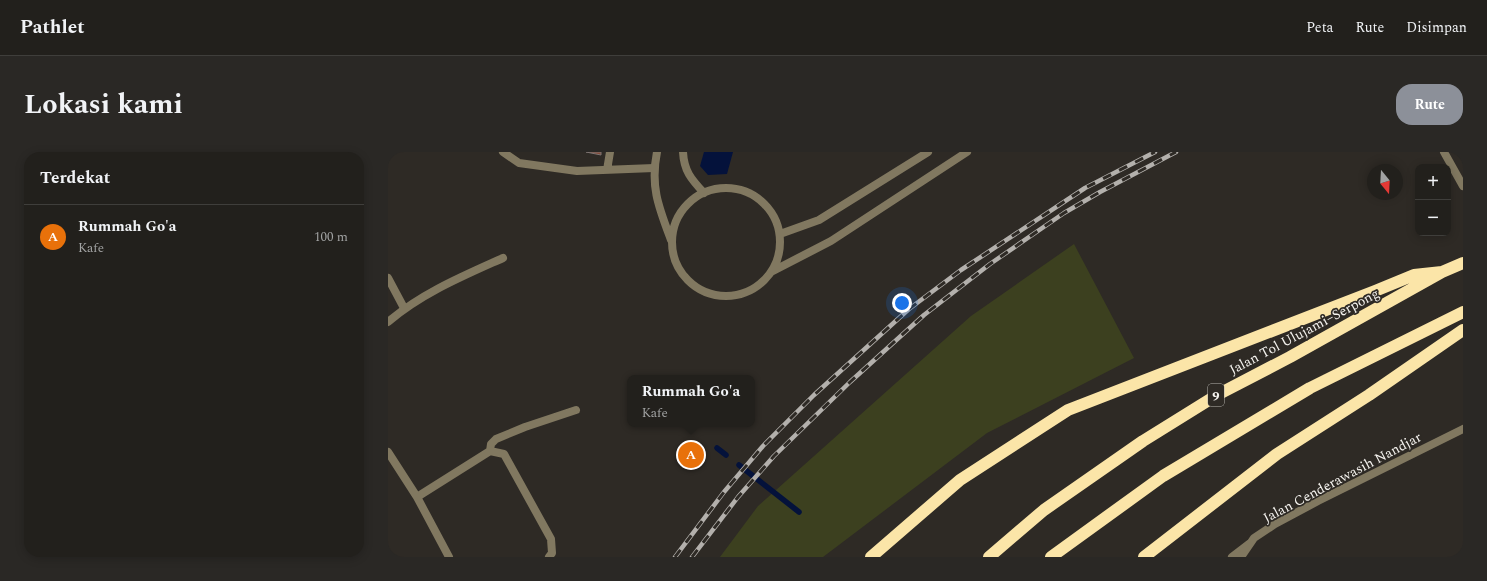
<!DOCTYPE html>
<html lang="id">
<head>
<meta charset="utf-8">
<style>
	:root { --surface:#22201c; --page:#2a2825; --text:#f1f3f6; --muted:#a2a3a3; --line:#3f3e3b; --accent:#8c9099 }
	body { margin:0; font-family:Spectral,serif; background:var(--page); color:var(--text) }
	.controls { position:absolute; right:12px; top:12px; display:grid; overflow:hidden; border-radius:8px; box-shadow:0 2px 10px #0003 }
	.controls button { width:36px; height:36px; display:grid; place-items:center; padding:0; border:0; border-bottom:1px solid var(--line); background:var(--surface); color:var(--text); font:20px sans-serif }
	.compass { position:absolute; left:979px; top:12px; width:36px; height:36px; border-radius:50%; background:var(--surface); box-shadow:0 2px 10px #0003; rotate:162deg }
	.you { position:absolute; left:514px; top:151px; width:14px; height:14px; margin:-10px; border:3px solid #fff; border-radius:50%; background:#1a73e8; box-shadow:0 0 0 6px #1a73e833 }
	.badge { display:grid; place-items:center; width:26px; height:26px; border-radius:50%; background:var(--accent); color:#fff; font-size:13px; font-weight:700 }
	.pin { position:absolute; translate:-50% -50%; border:2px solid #fff; box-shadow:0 1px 4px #0006 }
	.popup { position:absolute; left:239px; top:223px; width:128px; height:52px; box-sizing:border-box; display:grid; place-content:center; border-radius:8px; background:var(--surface); filter:drop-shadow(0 1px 3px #0005); font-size:13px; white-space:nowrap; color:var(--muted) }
	.popup b { font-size:15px; color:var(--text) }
	.popup::after { content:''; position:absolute; left:50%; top:100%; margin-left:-8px; border:8px solid transparent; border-top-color:var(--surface) }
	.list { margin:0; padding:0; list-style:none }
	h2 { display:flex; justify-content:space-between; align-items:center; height:52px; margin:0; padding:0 16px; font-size:17px }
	h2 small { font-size:13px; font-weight:400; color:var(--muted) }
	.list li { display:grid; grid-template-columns:26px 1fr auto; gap:12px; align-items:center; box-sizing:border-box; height:64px; padding:0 16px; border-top:1px solid var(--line) }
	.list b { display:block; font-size:15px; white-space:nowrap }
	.list p { margin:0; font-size:13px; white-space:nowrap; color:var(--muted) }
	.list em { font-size:13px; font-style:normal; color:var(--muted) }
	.map { position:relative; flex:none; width:1075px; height:405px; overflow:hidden; border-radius:16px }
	header { display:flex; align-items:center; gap:24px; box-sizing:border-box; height:56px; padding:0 20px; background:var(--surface); border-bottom:1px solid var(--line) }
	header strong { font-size:19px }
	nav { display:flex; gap:22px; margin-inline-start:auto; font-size:14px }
	.intro { display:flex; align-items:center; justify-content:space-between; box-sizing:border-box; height:96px; padding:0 24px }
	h1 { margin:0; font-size:28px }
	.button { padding:10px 18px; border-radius:16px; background:var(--accent); color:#fff; font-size:14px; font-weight:700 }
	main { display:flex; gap:24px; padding:0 24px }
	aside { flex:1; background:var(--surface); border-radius:16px; box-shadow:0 2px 10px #0003 }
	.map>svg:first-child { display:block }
	.green { fill:#3c401f }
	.water { fill:#04123b }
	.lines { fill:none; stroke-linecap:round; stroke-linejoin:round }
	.stream { stroke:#04123b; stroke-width:5.5 }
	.building { fill:#834a39; stroke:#7c7472 }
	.service { stroke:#817860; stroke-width:8 }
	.minor { stroke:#817860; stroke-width:8 }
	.tertiary { stroke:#817860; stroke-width:8 }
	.motorway { stroke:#fbe5a8; stroke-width:12 }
	.rail-casing { stroke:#b3b0ac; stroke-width:4.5 }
	.rail { stroke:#2e2a25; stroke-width:3; stroke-dasharray:9; stroke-linecap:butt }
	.labels { text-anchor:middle; stroke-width:3.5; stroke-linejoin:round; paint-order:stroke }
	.shield { fill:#2e2a25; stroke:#b9b7b2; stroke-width:1 }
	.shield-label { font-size:13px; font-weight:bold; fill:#f5f3ef }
	.street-label { font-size:14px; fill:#f5f3ef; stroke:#2e2a25 }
</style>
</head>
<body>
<header>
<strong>Pathlet</strong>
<nav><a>Peta</a><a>Rute</a><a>Disimpan</a></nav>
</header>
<div class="intro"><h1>Lokasi kami</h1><a class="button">Rute</a></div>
<main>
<aside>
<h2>Terdekat<small></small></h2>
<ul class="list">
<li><span class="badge" style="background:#e8710a">A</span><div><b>Rummah Go'a</b><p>Kafe</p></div><em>100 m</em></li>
</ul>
</aside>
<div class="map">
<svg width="1075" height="405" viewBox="0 0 1075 405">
	<rect width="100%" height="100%" fill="#2e2a25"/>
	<path class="green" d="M 686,92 L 746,206 L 599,281 L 435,405 L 332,405 L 370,354 L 583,164 Z"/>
	<path class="water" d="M 316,0 L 345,0 L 339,22 L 320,23 L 312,14 Z"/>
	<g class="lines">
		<path class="stream" d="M 329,296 L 338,303
			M 351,313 L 411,360"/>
	</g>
	<path class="building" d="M 198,0 L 213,0 L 213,3 Z"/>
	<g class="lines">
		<path class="service" d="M 115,0 L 131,11 L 189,19 L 266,16
			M 219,18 L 222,0
			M 844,405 L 861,392"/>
		<path class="minor" d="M 0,126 L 16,156
			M 0,170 C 34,141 75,124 115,106
			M 102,299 L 103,292 L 108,287 L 137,275 L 188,258
			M 0,300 L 29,345 L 61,405
			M 29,345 L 102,299 L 116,302 L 163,387 L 164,401 L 161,405"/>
		<path class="tertiary" d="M 269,0 C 262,35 271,56 283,88
			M 295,0 C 296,19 303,27 316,41
			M 1056,0 L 1075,34
			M284 90a54 54 0 1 1 108 0a54 54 0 1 1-108 0Z
			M 392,82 L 431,68 L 540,0
			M 383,120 L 443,89 L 579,0
			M 853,405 L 866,386 L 887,372 L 930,349 L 1075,277"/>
		<path class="motorway" d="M 483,405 L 572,328 L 680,258 L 987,139 L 1026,123 L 1054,120
			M 601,405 L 656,358 L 755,289 L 829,243 L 902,205 L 1054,120 L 1075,111
			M 663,405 L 775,324 L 922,236 L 1075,160
			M 756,405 L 889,302 L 981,243 L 1075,178"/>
		<defs>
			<path id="rail" d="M 287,405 L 336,340 L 375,294 L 426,243 L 521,157 L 573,118 L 697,36 L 767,0
				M 304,405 L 350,345 L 386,304 L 462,230 L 536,163 L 602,112 L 676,61 L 712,40 L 788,0"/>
		</defs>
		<use href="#rail" class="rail-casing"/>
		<use href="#rail" class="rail"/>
	</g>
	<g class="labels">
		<rect class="shield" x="820" y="232" width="16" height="22" rx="3"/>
		<g class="shield-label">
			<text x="828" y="248">9</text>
		</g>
		<g class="street-label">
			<text transform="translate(916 179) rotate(-28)" y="5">Jalan Tol Ulujami–Serpong</text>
			<text transform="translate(954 325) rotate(-28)" y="5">Jalan Cenderawasih Nandjar</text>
		</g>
	</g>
</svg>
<div class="controls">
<button>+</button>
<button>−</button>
</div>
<svg class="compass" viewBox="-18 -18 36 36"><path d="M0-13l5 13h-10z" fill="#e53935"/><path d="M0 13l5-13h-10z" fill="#a2a3a3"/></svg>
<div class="you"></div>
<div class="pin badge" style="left:303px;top:303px;background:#e8710a">A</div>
<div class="popup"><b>Rummah Go'a</b>Kafe</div>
</div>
</main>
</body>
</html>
